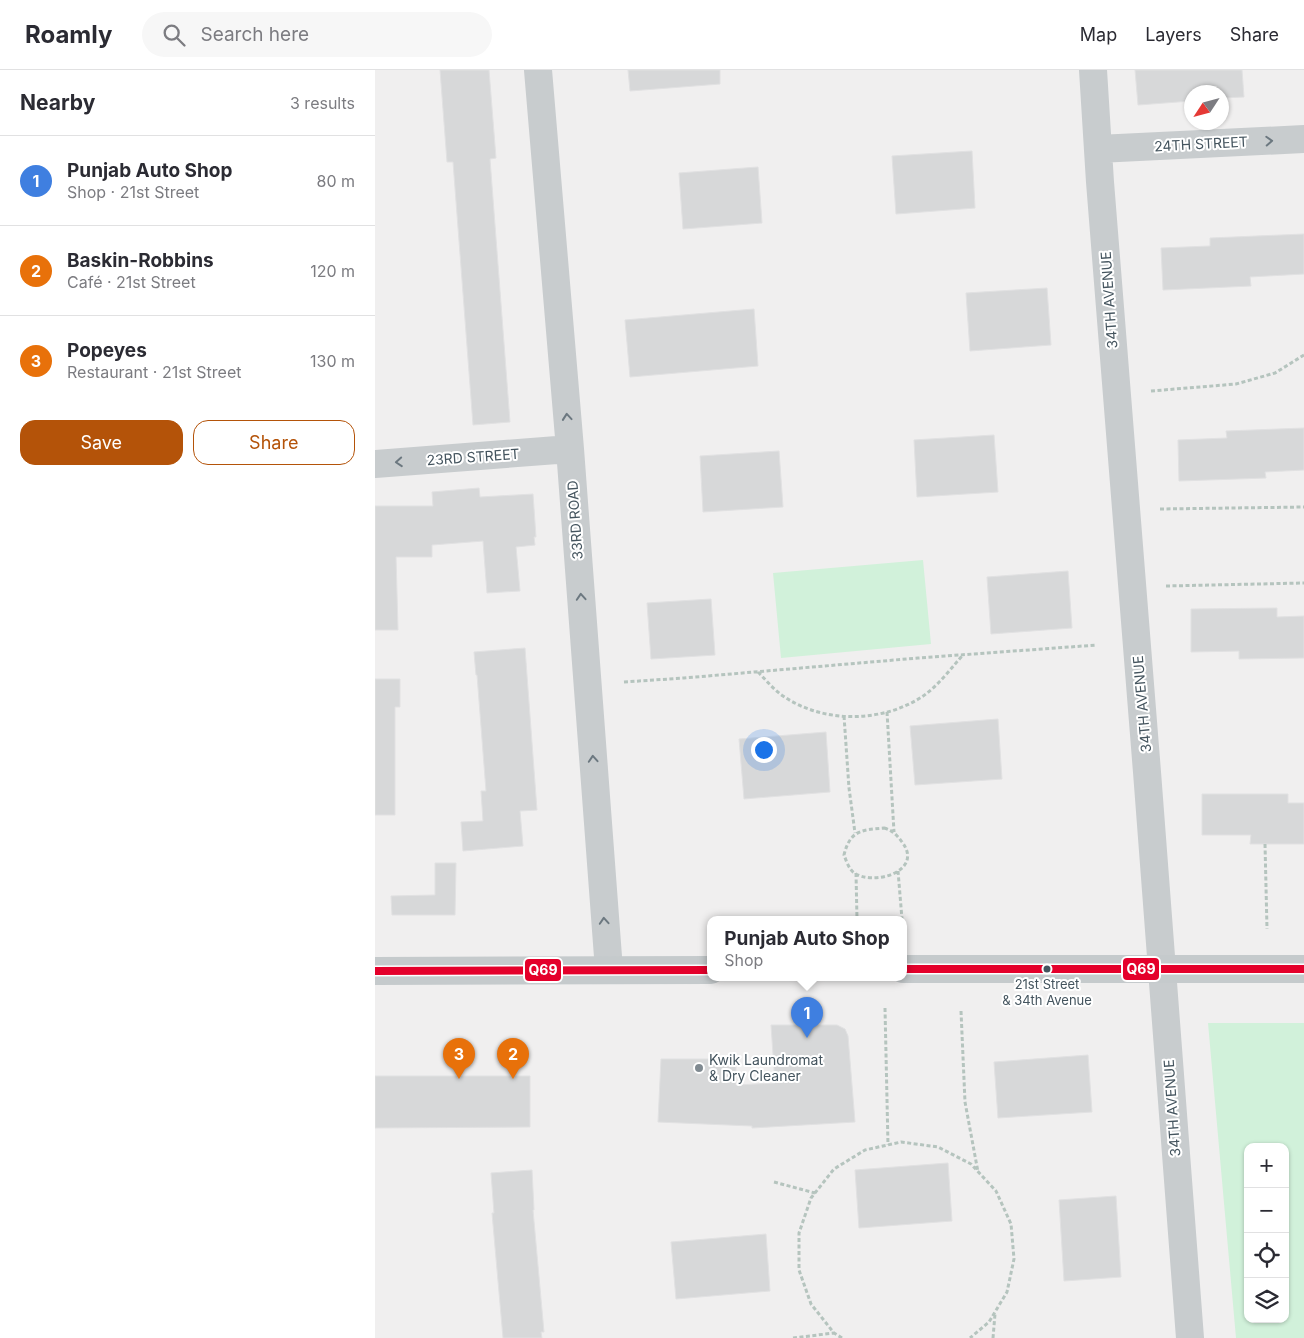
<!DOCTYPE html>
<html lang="en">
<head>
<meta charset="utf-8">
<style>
	:root { --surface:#fff; --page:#f7f7f7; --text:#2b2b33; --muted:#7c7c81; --line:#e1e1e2; --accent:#b45309 }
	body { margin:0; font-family:Inter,sans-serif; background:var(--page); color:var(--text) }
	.controls { position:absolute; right:15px; bottom:15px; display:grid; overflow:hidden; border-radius:10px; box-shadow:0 1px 4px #0004 }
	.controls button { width:45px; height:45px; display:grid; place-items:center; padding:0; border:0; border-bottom:1px solid var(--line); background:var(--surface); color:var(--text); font:25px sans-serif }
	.compass { position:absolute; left:809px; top:15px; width:45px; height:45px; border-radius:50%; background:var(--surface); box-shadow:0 1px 4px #0004; rotate:234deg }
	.you { position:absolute; left:388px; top:679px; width:18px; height:18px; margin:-12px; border:4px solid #fff; border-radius:50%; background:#1a73e8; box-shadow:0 0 0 8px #1a73e833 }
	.badge { display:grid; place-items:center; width:32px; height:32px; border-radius:50%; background:var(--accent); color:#fff; font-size:16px; font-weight:700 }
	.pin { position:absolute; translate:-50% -41px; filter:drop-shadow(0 1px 2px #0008) }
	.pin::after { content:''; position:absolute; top:26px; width:18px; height:15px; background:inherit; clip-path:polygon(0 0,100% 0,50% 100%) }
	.popup { position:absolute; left:332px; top:846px; width:200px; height:65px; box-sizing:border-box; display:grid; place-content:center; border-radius:10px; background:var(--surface); filter:drop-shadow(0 1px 4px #0005); font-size:16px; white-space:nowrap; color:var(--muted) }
	.popup b { font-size:19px; color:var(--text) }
	.popup::after { content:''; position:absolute; left:50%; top:100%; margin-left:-10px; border:10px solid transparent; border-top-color:var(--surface) }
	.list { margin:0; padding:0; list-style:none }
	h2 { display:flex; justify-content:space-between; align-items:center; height:65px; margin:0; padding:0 20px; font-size:21px }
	h2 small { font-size:16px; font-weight:400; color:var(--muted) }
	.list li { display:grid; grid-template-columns:32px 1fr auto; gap:15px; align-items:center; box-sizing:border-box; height:90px; padding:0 20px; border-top:1px solid var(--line) }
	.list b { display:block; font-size:19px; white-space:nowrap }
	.list p { margin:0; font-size:16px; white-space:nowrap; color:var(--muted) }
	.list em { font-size:16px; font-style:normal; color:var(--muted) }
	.actions { display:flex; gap:10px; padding:15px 20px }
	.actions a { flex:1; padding:11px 0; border:1px solid var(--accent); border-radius:15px; text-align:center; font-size:18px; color:var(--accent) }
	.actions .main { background:var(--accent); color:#fff }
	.icon { flex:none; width:28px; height:28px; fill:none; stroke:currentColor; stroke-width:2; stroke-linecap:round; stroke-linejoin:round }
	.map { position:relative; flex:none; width:929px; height:1268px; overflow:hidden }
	header { display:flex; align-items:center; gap:30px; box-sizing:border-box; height:70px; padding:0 25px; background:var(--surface); border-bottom:1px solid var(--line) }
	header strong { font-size:24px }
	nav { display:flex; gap:28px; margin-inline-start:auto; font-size:18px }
	.search { width:350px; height:45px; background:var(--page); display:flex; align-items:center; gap:12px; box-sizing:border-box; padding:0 18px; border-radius:28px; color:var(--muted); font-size:19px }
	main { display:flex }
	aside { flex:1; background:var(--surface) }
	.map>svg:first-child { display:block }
	.park { fill:#d1f1da; fill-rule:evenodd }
	.building { fill:#d7d8d9; stroke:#e1e1e2 }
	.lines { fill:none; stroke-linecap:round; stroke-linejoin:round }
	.path { stroke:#b5c4be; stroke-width:3; stroke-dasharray:4 2.5; stroke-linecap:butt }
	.minor { stroke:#c8ccce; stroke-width:28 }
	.major { stroke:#c5cacc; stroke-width:28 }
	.bus-1-casing { stroke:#fff; stroke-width:11 }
	.bus-1 { stroke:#e4002b; stroke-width:8 }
	.oneway { stroke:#6c7880 }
	.bus-dot { fill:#44545e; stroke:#fff; stroke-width:2 }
	.poi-dot { fill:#808a91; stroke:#fff; stroke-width:2 }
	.labels { text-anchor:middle; stroke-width:4; stroke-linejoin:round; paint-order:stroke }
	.bus-label { font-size:13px; fill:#44545e; stroke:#fff }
	.street-label { font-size:14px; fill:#44545e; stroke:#fff }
	.poi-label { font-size:14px; fill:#44545e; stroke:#fff; text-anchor:start }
	.line-badge { stroke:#fff; stroke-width:2 }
	.badge-label { font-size:14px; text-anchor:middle; font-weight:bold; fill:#fff }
</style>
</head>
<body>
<header>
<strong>Roamly</strong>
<div class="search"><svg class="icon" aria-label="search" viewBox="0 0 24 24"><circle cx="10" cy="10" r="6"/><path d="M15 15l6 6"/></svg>Search here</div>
<nav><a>Map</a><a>Layers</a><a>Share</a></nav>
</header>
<main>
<aside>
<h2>Nearby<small>3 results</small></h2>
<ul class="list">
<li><span class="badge" style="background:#3f7fe0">1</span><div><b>Punjab Auto Shop</b><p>Shop · 21st Street</p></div><em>80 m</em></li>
<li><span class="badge" style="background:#e8710a">2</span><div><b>Baskin-Robbins</b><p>Café · 21st Street</p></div><em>120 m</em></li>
<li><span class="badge" style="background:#e8710a">3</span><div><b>Popeyes</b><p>Restaurant · 21st Street</p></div><em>130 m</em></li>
</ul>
<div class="actions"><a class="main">Save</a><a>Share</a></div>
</aside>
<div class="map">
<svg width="929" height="1268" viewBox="0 0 929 1268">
	<rect width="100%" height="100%" fill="#f0efef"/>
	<path class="park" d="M 548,490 L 556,574 L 406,588 L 398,503 Z
		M 833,953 L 929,953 L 929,1268 L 861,1268 ZM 873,1077 L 910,1077 L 910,1249 L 873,1249 Z"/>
	<path class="building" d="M 65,0 L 114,0 L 121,88 L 115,89 L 135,352 L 98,355 L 78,92 L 72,92 Z
		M 253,0 L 345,0 L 345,14 L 255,21 Z
		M 760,0 L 867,0 L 869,27 L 846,28 L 846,22 L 816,22 L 816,31 L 763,35 Z
		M 597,81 L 600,138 L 521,144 L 517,86 Z
		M 383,97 L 387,153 L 308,159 L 304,103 Z
		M 929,164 L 929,204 L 875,207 L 876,216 L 788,220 L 786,178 L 835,176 L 835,168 Z
		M 672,218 L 676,275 L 595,281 L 591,223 Z
		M 379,239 L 383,296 L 255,307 L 250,250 Z
		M 929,358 L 929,400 L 890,402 L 891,408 L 804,411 L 803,370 L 852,368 L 851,361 Z
		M 619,365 L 623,422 L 542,427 L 539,370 Z
		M 404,381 L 408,437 L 328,442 L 325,386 Z
		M 104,418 L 105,427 L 158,424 L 161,467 L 159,467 L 160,475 L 141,477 L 145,521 L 112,523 L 108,471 L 57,475 L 57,487 L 21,487 L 23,560 L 0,560 L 0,436 L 58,436 L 57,422 Z
		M 693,501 L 697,558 L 616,564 L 612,507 Z
		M 336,529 L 340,585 L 276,589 L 272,533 Z
		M 902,538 L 902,547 L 929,546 L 929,588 L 864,589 L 864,581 L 816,582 L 816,539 Z
		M 150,578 L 162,740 L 145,741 L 148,776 L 88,781 L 86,752 L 108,751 L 106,721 L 111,721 L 102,605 L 101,605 L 99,582 Z
		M 0,609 L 25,609 L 25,637 L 20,637 L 20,745 L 0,745 Z
		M 623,649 L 627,709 L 540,715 L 535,656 Z
		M 451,662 L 455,722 L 369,729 L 364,669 Z
		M 827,724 L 913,724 L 913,733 L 929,733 L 929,774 L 875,774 L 876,765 L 827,765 Z
		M 60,793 L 81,793 L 80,845 L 17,845 L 16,826 L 60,825 Z
		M 396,955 L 462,955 L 470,959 L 473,966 L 480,1052 L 377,1058 L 377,1056 L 283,1052 L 286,989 L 361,989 L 361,1015 L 400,1013 Z
		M 713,985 L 717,1042 L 623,1048 L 619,992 Z
		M 0,1006 L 155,1006 L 155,1057 L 0,1058 Z
		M 573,1093 L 577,1151 L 484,1158 L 480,1100 Z
		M 157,1100 L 159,1140 L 158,1140 L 169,1262 L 166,1262 L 167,1268 L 128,1268 L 117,1143 L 119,1143 L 116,1103 Z
		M 741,1126 L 746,1207 L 689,1211 L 684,1130 Z
		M 391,1164 L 395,1221 L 301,1229 L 296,1172 Z"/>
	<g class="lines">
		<path class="path" d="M 776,321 L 861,314 L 900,303 L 929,285
			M 785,439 L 929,437
			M 791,516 L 929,513
			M 383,602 C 391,610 398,619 408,626 C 446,652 500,653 540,631 C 559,621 573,602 587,586
			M 249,612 L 309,608 L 543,588 L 722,575
			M 512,642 L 519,762
			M 469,646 L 474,718 L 480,763
			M 509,758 C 517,760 522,765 527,772 C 550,802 496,817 478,802 C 473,797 471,790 469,785 C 475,760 487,760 509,758 Z
			M 890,774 L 892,859
			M 523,801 L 527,849
			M 481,803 L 482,849
			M 528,858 L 528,860
			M 510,938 L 513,1075
			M 586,941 L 590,1032 L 603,1102
			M 399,1112 L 440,1123
			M 418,1268 L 459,1263
			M 467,1268 L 459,1263 L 436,1234 L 424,1200 L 424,1163 L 436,1128 L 459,1099 L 490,1080 L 526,1072 L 563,1077 L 596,1094 L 621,1121 L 636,1154 L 639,1189 L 632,1222 L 614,1252 L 595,1268
			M 618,1268 L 620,1244"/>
		<path class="minor" d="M 163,0 L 195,379 L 234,900
			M 718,0 L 725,112 L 772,702 L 815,1268
			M 723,79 L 929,69
			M 0,394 L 195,379"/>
		<path class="major" d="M 528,899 L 929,899
			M 0,901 L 336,900"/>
		<defs>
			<path id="bus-1" d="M 528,899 L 929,899
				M 0,901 L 336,900"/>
		</defs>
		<use href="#bus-1" class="bus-1-casing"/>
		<use href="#bus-1" class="bus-1"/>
	</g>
	<defs><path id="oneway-chevron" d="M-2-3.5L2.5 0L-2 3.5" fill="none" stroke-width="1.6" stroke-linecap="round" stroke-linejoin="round" transform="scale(1.25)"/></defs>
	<g class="oneway">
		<use href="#oneway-chevron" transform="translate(894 71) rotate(-3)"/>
		<use href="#oneway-chevron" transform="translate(192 347) rotate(-95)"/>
		<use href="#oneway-chevron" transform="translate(24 392) rotate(176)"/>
		<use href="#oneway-chevron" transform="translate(206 527) rotate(-94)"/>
		<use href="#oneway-chevron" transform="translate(218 689) rotate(-94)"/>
		<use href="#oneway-chevron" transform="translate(229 851) rotate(-94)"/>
	</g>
	<circle class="bus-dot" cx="672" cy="899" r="4.5"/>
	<circle class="poi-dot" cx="324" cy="998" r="5"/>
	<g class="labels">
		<g class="bus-label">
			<text x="672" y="919">21st Street<tspan x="672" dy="16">&amp; 34th Avenue</tspan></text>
		</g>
		<g class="street-label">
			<text transform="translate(826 74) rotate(-3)" y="5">24TH STREET</text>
			<text transform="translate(734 230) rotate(-94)" y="5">34TH AVENUE</text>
			<text transform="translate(98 387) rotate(-4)" y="5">23RD STREET</text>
			<text transform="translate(200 450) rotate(-94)" y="5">33RD ROAD</text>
			<text transform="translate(767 634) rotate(-95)" y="5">34TH AVENUE</text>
			<text transform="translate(797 1038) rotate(-94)" y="5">34TH AVENUE</text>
		</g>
		<g class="poi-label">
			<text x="334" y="995">Kwik Laundromat<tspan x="334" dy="16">&amp; Dry Cleaner</tspan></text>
		</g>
	</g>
	<g class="line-badge">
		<rect x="747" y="887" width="38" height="24" rx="5" fill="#e4002b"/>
		<rect x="149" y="888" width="38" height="24" rx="5" fill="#e4002b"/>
	</g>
	<g class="badge-label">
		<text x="766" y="904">Q69</text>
		<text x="168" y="905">Q69</text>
	</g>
</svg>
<div class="controls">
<button>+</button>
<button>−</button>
<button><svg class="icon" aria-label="locate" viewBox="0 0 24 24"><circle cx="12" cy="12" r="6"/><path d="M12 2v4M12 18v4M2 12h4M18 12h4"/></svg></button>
<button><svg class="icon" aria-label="layers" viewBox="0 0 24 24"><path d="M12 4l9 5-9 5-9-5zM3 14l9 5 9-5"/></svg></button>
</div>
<svg class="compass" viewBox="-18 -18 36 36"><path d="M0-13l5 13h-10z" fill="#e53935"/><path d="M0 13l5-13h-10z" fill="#7c7c81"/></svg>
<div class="you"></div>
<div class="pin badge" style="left:432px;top:968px;background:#3f7fe0">1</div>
<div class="popup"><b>Punjab Auto Shop</b>Shop</div>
<div class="pin badge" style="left:138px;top:1009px;background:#e8710a">2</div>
<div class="pin badge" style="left:84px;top:1009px;background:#e8710a">3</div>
</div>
</main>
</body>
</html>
